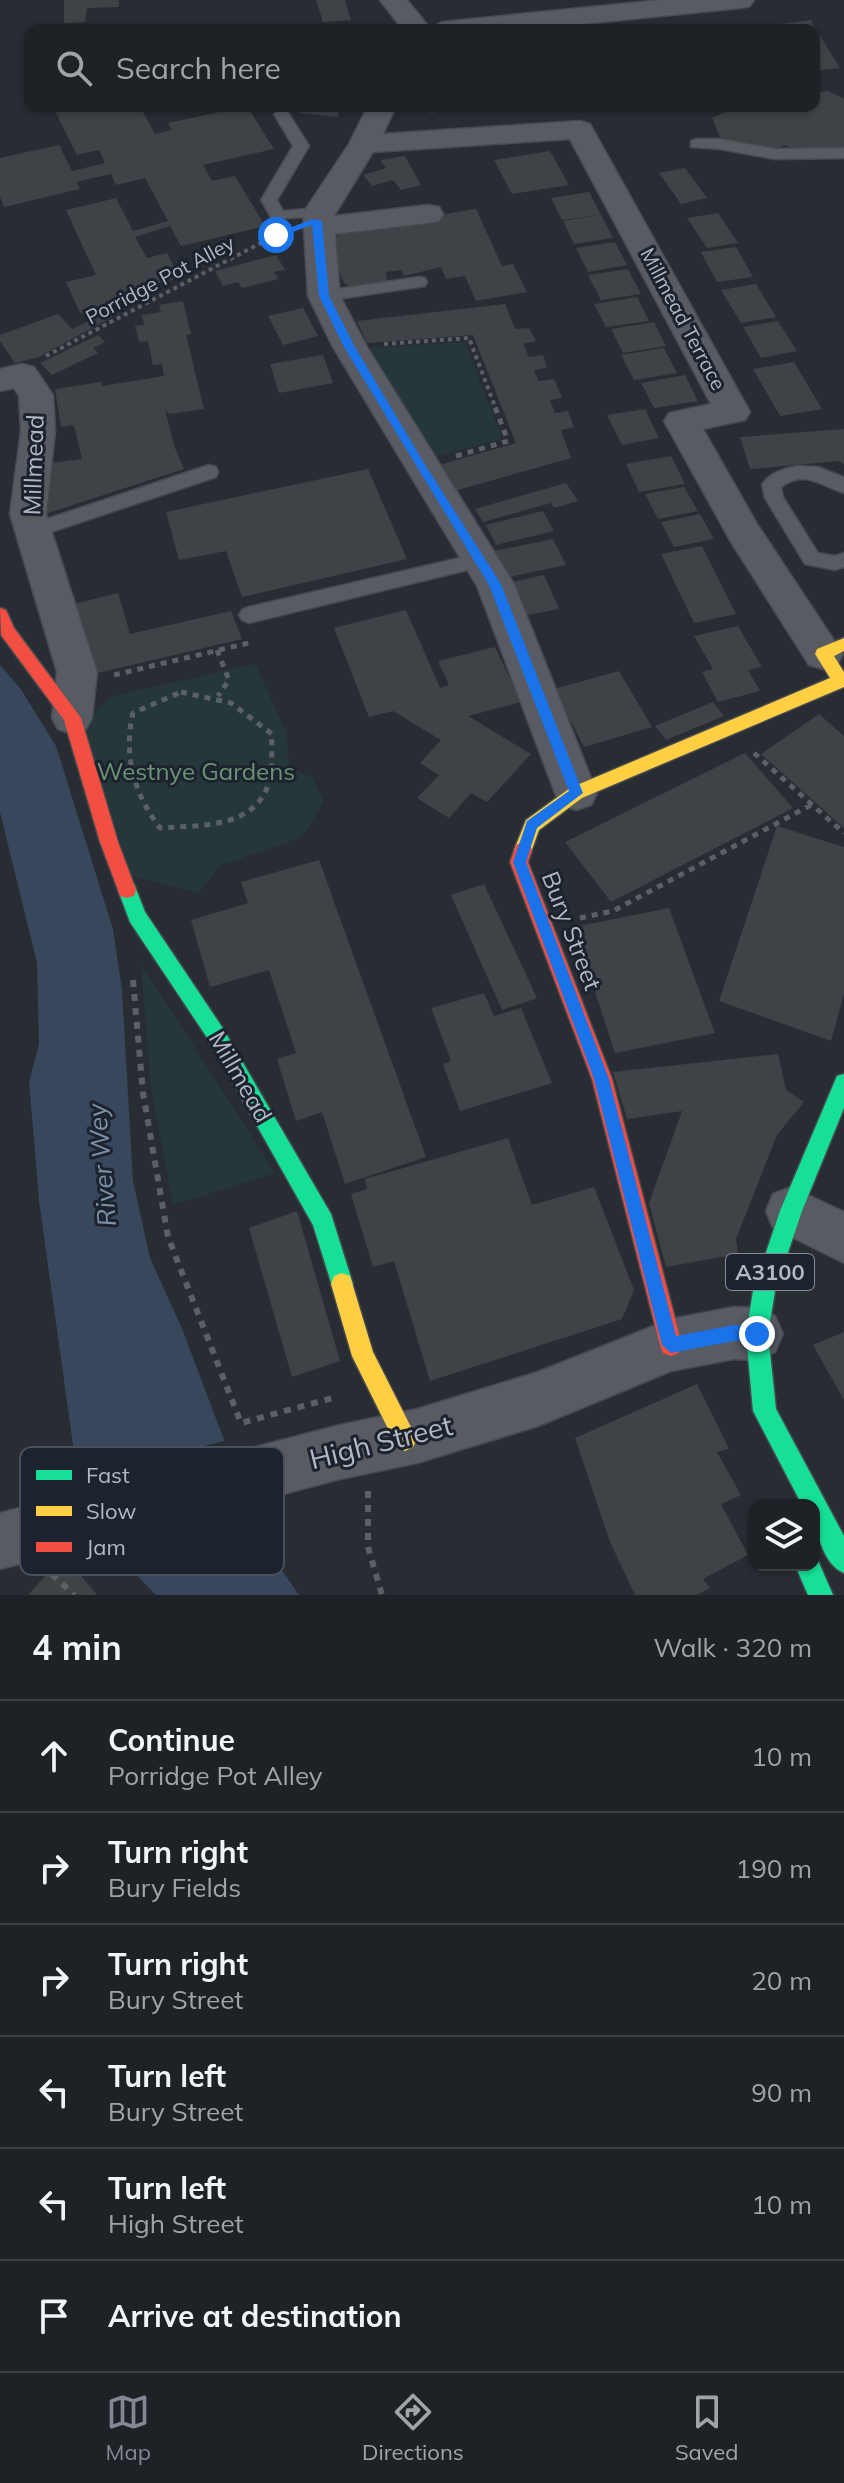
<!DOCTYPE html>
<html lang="en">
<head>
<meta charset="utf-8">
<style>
	:root { --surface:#1e2226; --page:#262a2e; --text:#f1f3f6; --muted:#a1a4a7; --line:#3c3f43; --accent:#828892 }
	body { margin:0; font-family:Mulish,sans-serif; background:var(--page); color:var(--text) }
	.controls { position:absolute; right:24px; bottom:24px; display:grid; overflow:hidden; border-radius:16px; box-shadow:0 2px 6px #0004 }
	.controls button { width:72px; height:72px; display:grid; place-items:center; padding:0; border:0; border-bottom:2px solid var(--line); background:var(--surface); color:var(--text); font:40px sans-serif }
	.stop { position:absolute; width:24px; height:24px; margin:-18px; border:6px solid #1a73e8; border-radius:50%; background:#fff }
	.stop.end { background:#1a73e8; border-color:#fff; box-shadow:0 2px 8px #0008 }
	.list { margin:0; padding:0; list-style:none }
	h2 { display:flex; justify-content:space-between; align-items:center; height:104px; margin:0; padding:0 32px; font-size:34px }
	h2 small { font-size:26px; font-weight:400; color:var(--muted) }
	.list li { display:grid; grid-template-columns:52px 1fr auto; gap:24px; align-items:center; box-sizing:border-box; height:112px; padding:0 32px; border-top:2px solid var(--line) }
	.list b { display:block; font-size:30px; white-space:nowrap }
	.list p { margin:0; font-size:26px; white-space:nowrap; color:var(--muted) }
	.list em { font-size:26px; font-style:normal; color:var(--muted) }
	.icon { flex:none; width:44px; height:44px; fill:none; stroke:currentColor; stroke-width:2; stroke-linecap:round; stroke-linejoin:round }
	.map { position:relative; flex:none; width:844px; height:1595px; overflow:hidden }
	.search { position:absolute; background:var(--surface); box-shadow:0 2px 6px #0004; left:24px; right:24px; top:24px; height:88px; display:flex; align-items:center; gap:20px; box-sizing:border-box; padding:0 28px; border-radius:16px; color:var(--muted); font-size:30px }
	.sheet { height:776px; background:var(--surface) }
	nav { display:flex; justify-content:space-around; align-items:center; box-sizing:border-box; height:112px; border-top:2px solid var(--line); background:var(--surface); font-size:22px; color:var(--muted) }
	nav a { display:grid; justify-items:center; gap:4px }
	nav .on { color:var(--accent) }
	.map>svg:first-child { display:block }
	.green { fill:#263739 }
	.water { fill:#38475c }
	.pier { fill:#282d33 }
	.building { fill:#3f4348 }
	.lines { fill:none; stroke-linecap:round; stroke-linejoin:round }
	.lane-casing { stroke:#46494e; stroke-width:3 }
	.street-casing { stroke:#46494e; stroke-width:3 }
	.fast-casing { stroke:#46494e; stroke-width:3 }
	.slow-casing { stroke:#46494e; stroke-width:3 }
	.jam-casing { stroke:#46494e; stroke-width:3 }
	.path-far2 { stroke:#5b6066; stroke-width:4; stroke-dasharray:4 4; stroke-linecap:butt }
	.path-far1 { stroke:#5b6066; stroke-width:5; stroke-dasharray:6 6; stroke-linecap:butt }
	.path { stroke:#5b6066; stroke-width:6; stroke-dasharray:7 7; stroke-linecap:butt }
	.lane { fill:#585b62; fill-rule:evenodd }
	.street { fill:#585b62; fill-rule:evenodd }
	.fast { fill:#16e098; fill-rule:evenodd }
	.slow { fill:#ffcf43; fill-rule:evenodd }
	.jam { fill:#f24e42; fill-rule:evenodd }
	.route { fill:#1a73e8 }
	.labels { text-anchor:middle; stroke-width:6; stroke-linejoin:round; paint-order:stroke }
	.far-street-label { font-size:20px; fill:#b2b9c5; stroke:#1c232e }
	.shield { fill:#1c232e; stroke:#858c98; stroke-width:2 }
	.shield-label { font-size:22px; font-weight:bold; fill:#b2b9c5 }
	.street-label { font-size:24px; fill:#b2b9c5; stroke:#1c232e }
	.park-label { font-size:24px; fill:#6b9474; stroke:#1c232e }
	.water-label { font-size:26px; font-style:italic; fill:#7c90aa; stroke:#1c232e }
	.near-street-label { font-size:28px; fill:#b2b9c5; stroke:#1c232e }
	.key { fill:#1c232e; stroke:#49505b; stroke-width:2 }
	.key-label { font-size:22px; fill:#b2b9c5 }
</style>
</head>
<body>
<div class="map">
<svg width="844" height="1595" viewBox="0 0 844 1595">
	<rect width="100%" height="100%" fill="#282d33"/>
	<path class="green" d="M 465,342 L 502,439 L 429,458 L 366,348 Z
		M 255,664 L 287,734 L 289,769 L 312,777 L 324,802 L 302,837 L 219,866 L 199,893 L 131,876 L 84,724 L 109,697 Z
		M 141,964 L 275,1173 L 173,1205 L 151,1088 Z"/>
	<path class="water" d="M 0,665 L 20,688 L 56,746 L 113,929 L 122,990 L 133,1181 L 150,1258 L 183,1331 L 262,1541 L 299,1595 L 156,1595 L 124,1562 L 75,1459 L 39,1201 L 29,1082 L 39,1044 L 37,963 L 0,812 Z"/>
	<path class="pier" d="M 228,1440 L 258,1519 L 118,1558 L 79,1477 Z"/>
	<path class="building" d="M 64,0 L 119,0 L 119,7 L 87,8 L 85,22 L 64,23 Z
		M 316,0 L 345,0 L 351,20 L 323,22 Z
		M 811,20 L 814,26 L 840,68 L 814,71 L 814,30 L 785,30 L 781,24 Z
		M 828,91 L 844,99 L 844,150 L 810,154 L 784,145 L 774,153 L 720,137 L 712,118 L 737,106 L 814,106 L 814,92 Z
		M 77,106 L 140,106 L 155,134 L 172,130 L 168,123 L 247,106 L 274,149 L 203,165 L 212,181 L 235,176 L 265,226 L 181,246 L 170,226 L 135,237 L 147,258 L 167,253 L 180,278 L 138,288 L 142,296 L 109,304 L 121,312 L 39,357 L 15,363 L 0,341 L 0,335 L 58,314 L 72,329 L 89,321 L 79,311 L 66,282 L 96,275 L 66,210 L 116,198 L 133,231 L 168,221 L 145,178 L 116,185 L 111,174 L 76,182 L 80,189 L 4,207 L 0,197 L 0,158 L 59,145 L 72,171 L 105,163 L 99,150 L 77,155 L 55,111 Z
		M 302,106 L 341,106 L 338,117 L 299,113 Z
		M 428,106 L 479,106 L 479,108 L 430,113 Z
		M 550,151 L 569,185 L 512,194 L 494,160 Z
		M 405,156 L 421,185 L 401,190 L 393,180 L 372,186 L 363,175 L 386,168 L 380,160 Z
		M 685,168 L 707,198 L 681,204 L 659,173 Z
		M 589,192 L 613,238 L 574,244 L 563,221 L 597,215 L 562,220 L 551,198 Z
		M 476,209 L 502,266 L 513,264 L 527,292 L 476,301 L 465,276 L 446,279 L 441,267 L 404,276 L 401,270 L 386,272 L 387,282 L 354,289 L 344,283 L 330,246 L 339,234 L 435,219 L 434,216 Z
		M 718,213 L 738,243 L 707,248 L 687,218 Z
		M 615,242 L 627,265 L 588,272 L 576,248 Z
		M 736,247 L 753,277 L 717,282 L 701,252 Z
		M 276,255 L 285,270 L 274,272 L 278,279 L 242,288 L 238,282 L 223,286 L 215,271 Z
		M 628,269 L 641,294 L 601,300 L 588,275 Z
		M 756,284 L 776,317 L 741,323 L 721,290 Z
		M 637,297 L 649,321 L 606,327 L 594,304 Z
		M 183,301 L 191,334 L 186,335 L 204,409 L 169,414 L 165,410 L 175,448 L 184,469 L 39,516 L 40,464 L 82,459 L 74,425 L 61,427 L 55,389 L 101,382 L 102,386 L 164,376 L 162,364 L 153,365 L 148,341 L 139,342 L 135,326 L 144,325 L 142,315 L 161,312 L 159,305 Z
		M 505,304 L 515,329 L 529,328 L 536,341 L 523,344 L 529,357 L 543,355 L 547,368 L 534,370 L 539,381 L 554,379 L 562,398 L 550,400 L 555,413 L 568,411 L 574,427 L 561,430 L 571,458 L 454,491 L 439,465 L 516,443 L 473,335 L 367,343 L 357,321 Z
		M 303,308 L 318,336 L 283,345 L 268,316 Z
		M 778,321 L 797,351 L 761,358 L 743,327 Z
		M 654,322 L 666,346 L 623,353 L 611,329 Z
		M 98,335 L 105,342 L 93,348 L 98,353 L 52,375 L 40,363 Z
		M 664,348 L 677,373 L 634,380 L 621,355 Z
		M 323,355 L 333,383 L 279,393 L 270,364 Z
		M 794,362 L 822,409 L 780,416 L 753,369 Z
		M 685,375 L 698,401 L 654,408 L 641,383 Z
		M 645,409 L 659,438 L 622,445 L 607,415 Z
		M 844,429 L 844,464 L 839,461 L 750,469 L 740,437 Z
		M 671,456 L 685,484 L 639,492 L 626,464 Z
		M 368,469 L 407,559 L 242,597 L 226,551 L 179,560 L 166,512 Z
		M 566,483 L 578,501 L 554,508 L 551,503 L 483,522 L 475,509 Z
		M 684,487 L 698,511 L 658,519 L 645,494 Z
		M 543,511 L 554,531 L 496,545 L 486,525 Z
		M 700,514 L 714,539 L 674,547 L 661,522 Z
		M 553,539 L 566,565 L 505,578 L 494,551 Z
		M 702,546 L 736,614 L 694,623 L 661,554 Z
		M 544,575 L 559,609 L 517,617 L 503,584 Z
		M 118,593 L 130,634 L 231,611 L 242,639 L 85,676 L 66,606 Z
		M 406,610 L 440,688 L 449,685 L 438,661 L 495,647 L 521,702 L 468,716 L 531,754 L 487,802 L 471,793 L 449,818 L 417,798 L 439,775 L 420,763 L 441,740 L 393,711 L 369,717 L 334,628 Z
		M 738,626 L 762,667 L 748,670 L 760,691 L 718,702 L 702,672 L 713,669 L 694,636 Z
		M 619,671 L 652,727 L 584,747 L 554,689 Z
		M 713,702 L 724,716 L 666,740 L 655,726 Z
		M 819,714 L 844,736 L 844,828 L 761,754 Z
		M 745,753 L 793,808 L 611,902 L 565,842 Z
		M 777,826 L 844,847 L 844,994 L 831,1041 L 719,1001 Z
		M 319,860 L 426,1157 L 345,1184 L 322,1112 L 296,1121 L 277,1059 L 296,1053 L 269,970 L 210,987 L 191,920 L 248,903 L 241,882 Z
		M 484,884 L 537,998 L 502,1010 L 451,895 Z
		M 669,908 L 715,1033 L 615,1053 L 574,927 Z
		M 484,993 L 494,1016 L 521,1008 L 552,1083 L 460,1111 L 443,1064 L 451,1061 L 431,1008 Z
		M 778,1054 L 786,1090 L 804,1102 L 777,1135 L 736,1239 L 738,1254 L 666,1267 L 649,1203 L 682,1111 L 627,1119 L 613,1072 Z
		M 508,1138 L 532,1205 L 594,1187 L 634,1290 L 622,1319 L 430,1381 L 394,1261 L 373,1267 L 351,1194 L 367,1189 L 365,1179 Z
		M 297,1211 L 340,1361 L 292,1377 L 249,1228 Z
		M 844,1332 L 844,1400 L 813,1345 Z
		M 697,1384 L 729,1449 L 717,1452 L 741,1495 L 721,1504 L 748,1555 L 703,1579 L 710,1588 L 696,1595 L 635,1595 L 610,1542 L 575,1438 Z
		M 78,1572 L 97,1595 L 28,1595 L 47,1574 Z"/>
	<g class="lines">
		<defs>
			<path id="lane" d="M 384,26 L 393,27 L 395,30 L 377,30 Z
				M 282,109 L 287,111 L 309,146 L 277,200 L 283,211 L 318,208 L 326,213 L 324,216 L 272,219 L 261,200 L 293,146 L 274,114 Z
				M 696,139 L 720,139 L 775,149 L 844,148 L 844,158 L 775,159 L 720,149 L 691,147 L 691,141 Z
				M 419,277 L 425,278 L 427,282 L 425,286 L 324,301 L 316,296 L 324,291 Z
				M 209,465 L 216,467 L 218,472 L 216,477 L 33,538 L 23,531 L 26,526 Z
				M 797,466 L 818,467 L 844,477 L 844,493 C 821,486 805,469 781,487 L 783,497 L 818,553 L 835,556 L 844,553 L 844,567 L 835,570 L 805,564 L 765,498 L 762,485 C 770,472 783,469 797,466 Z
				M 481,553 L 491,560 L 488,565 L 249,623 L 242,620 L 239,615 L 242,610 L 249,607 Z"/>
			<path id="street" d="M 380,0 L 407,0 L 430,28 L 442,22 L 661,0 L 754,0 L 750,6 L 741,8 L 523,30 L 403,30 Z
				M 368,106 L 396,106 L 383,134 L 580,121 L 590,124 L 750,412 L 745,420 L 703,429 L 757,524 L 843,654 L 837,665 L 823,669 L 809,665 L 731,542 L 664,421 L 669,413 L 711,404 L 570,139 L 373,152 L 334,216 L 428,205 L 439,207 L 443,214 L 439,221 L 428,223 L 335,234 L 340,296 L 367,347 L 514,584 L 597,793 L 591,805 L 576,810 L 561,805 L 555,793 L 477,586 L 333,347 L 308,296 L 303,213 L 349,144 Z
				M 22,364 L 34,367 L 53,395 L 55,431 L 46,514 L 97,672 L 92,718 L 86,729 L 72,734 L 58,729 L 52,718 L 57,672 L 10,514 L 21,431 L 19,396 L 14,388 L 0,391 L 0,369 Z
				M 791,1187 L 844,1212 L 844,1263 L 773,1228 L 766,1211 L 773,1194 Z
				M 734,1307 L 757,1308 L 775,1316 L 783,1334 L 775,1352 L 757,1360 L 734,1359 L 671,1371 L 538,1426 L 417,1463 L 340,1479 L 0,1569 L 0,1513 L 340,1425 L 417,1409 L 538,1372 L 671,1319 Z"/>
			<path id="fast" d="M 127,882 L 134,884 L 145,912 L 222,1027 L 331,1214 L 353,1284 L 350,1292 L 342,1295 L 334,1292 L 313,1225 L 208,1039 L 130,922 L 118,890 L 120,884 Z
				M 844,1074 L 844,1108 L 802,1211 L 775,1291 L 768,1334 L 776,1409 L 844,1536 L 844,1573 C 822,1564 814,1527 814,1505 L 802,1505 L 753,1411 L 746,1334 L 753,1291 L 780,1211 L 837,1076 Z
				M 814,1556 L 816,1556 L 833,1595 L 808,1595 L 795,1565 L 814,1565 Z"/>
			<path id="slow" d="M 844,638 L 844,651 L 834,656 L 844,672 L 844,687 L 582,798 L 539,830 L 530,855 L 523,858 L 516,855 L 514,850 L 526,820 L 570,788 L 830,678 L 815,654 L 817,649 Z
				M 342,1273 L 350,1276 L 373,1352 L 417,1439 L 413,1447 L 405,1451 L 397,1447 L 352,1356 L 331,1284 L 334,1276 Z"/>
			<path id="jam" d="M 0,608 L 6,610 L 14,628 L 81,718 L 118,842 L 136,890 L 134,896 L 127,898 L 120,896 L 118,890 L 100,842 L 64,720 L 1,635 Z
				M 523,842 L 530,845 L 532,850 L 528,862 L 612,1079 L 682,1345 L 679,1353 L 671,1356 L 663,1353 L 660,1345 L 592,1079 L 510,862 L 516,845 Z"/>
		</defs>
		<use href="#lane" class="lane-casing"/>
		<use href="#street" class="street-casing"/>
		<use href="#fast" class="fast-casing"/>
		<use href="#slow" class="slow-casing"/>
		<use href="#jam" class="jam-casing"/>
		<path class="path-far2" d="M 384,344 L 469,338 L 494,404
			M 46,356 L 274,236"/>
		<path class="path-far1" d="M 456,456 L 508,441 L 493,402
			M 217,650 L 229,680 L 218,696
			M 114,675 L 253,642
			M 181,692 L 231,703 L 272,734 C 271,748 273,764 270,778 C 259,829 201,825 160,828 C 134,794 123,755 133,713 Z
			M 754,753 L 844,833
			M 580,918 L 613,911 L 811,805"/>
		<path class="path" d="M 133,980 L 143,1093 L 168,1237 L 241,1423 L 336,1397
			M 368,1491 L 368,1547 L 382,1595
			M 52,1574 L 74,1595"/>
		<use href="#lane" class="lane"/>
		<use href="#street" class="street"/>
		<use href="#fast" class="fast"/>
		<use href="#slow" class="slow"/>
		<use href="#jam" class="jam"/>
	</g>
	<path class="route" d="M 313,219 L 322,221 L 329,296 L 355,347 L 424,463 L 501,584 L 583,793 L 537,828 L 526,862 L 609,1079 L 676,1336 L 734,1325 L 757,1326 L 765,1334 L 757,1342 L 734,1341 L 671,1353 L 662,1345 L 594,1079 L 513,862 L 527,821 L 569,791 L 489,585 L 344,347 L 319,296 L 312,225 L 276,238 L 271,235 Z"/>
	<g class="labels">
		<g class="far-street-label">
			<text transform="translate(160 280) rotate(-28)" y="7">Porridge Pot Alley</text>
			<text transform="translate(683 319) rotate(62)" y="7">Millmead Terrace</text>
		</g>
		<rect class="shield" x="726" y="1254" width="88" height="36" rx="6"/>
		<g class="shield-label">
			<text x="770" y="1280">A3100</text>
		</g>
		<g class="street-label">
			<text transform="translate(34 465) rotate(-88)" y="8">Millmead</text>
			<text transform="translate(571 931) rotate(69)" y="8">Bury Street</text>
			<text transform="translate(240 1077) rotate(60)" y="8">Millmead</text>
		</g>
		<g class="park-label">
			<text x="196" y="780">Westnye Gardens</text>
		</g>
		<g class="water-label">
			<text transform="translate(102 1165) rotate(-95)" y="9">River Wey</text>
		</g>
		<g class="near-street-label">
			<text transform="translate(381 1442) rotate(-14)" y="10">High Street</text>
		</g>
	</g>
	<rect x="20" y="1447" width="264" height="128" rx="12" class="key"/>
	<rect x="36" y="1470" width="36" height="10" fill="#16e098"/>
	<rect x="36" y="1506" width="36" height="10" fill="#ffcf43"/>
	<rect x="36" y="1542" width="36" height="10" fill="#f24e42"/>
	<g class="key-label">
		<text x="86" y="1483">Fast</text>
		<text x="86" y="1519">Slow</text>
		<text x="86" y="1555">Jam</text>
	</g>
</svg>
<div class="controls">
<button><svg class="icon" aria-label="layers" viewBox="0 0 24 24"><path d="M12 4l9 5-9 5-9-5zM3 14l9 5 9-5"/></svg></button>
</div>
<div class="stop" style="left:276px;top:235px"></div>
<div class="stop end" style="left:757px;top:1334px"></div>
<div class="search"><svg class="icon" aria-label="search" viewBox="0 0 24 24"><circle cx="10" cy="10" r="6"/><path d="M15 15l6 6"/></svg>Search here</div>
</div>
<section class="sheet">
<h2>4 min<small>Walk · 320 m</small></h2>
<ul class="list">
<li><svg class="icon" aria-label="ahead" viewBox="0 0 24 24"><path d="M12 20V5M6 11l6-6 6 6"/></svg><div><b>Continue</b><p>Porridge Pot Alley</p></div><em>10 m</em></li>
<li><svg class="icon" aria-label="right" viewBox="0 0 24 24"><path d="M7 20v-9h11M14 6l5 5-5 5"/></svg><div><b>Turn right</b><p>Bury Fields</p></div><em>190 m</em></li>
<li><svg class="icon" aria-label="right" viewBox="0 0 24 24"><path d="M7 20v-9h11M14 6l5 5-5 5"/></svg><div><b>Turn right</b><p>Bury Street</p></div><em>20 m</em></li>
<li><svg class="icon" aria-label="left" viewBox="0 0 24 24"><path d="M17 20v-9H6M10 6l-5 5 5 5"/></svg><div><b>Turn left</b><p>Bury Street</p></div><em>90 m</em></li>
<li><svg class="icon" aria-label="left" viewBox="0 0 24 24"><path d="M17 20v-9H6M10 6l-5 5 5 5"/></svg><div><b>Turn left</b><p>High Street</p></div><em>10 m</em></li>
<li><svg class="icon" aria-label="arrive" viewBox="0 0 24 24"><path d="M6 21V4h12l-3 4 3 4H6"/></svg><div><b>Arrive at destination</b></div></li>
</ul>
</section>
<nav>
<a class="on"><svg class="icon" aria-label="map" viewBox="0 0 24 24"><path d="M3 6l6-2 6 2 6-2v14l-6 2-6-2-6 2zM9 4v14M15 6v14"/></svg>Map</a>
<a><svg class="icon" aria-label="directions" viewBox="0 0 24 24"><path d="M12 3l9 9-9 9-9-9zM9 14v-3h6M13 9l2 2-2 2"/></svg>Directions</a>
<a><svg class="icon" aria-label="saved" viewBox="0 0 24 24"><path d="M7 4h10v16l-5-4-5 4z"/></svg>Saved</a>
</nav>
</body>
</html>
